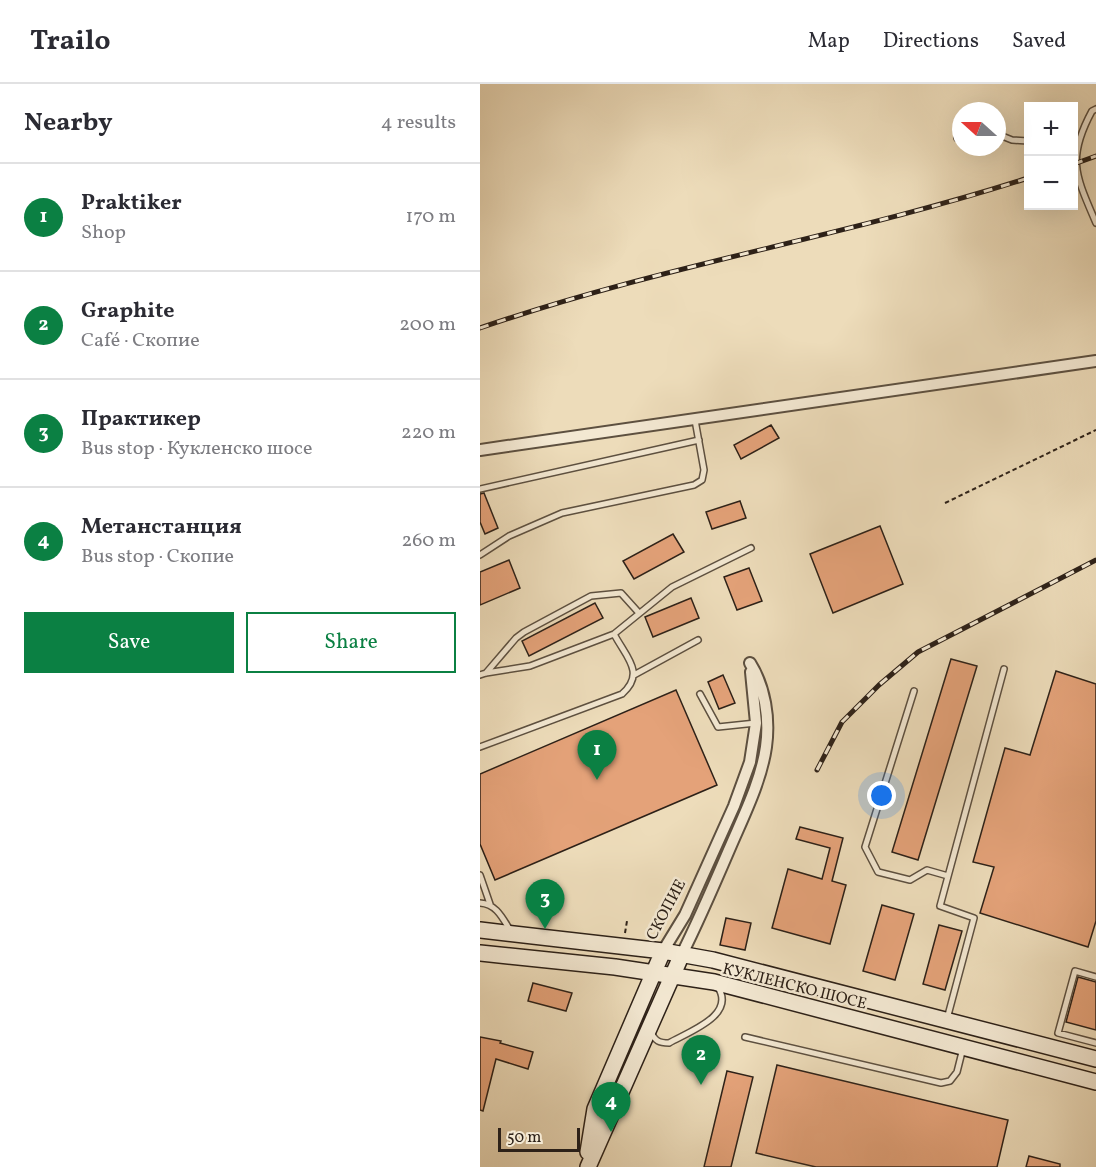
<!DOCTYPE html>
<html lang="en">
<head>
<meta charset="utf-8">
<style>
	:root { --surface:#fff; --page:#f2f2f3; --text:#2b2b33; --muted:#7c7c81; --line:#e1e1e2; --accent:#0b8043 }
	body { margin:0; font-family:Vollkorn,serif; background:var(--page); color:var(--text) }
	.controls { position:absolute; right:18px; top:18px; display:grid; overflow:hidden; border-radius:0px; box-shadow:0 6px 24px #0002 }
	.controls button { width:54px; height:54px; display:grid; place-items:center; padding:0; border:0; border-bottom:2px solid var(--line); background:var(--surface); color:var(--text); font:30px sans-serif }
	.compass { position:absolute; left:472px; top:18px; width:54px; height:54px; border-radius:50%; background:var(--surface); box-shadow:0 6px 24px #0002; rotate:291deg }
	.scale { position:absolute; left:18px; bottom:15px; width:82px; box-sizing:border-box; padding-left:6px; border:3px solid #2d2118; border-top:0; font-size:16px; line-height:21px; white-space:nowrap; color:#2d2118; -webkit-text-stroke:4px #f3e8d2; paint-order:stroke }
	.you { position:absolute; left:402px; top:712px; width:21px; height:21px; margin:-15px; border:4px solid #fff; border-radius:50%; background:#1a73e8; box-shadow:0 0 0 9px #1a73e833 }
	.badge { display:grid; place-items:center; width:39px; height:39px; border-radius:50%; background:var(--accent); color:#fff; font-size:20px; font-weight:700 }
	.pin { position:absolute; translate:-50% -50px; filter:drop-shadow(0 2px 3px #0008) }
	.pin::after { content:''; position:absolute; top:32px; width:21px; height:18px; background:inherit; clip-path:polygon(0 0,100% 0,50% 100%) }
	.list { margin:0; padding:0; list-style:none }
	h2 { display:flex; justify-content:space-between; align-items:center; height:78px; margin:0; padding:0 24px; font-size:26px }
	h2 small { font-size:20px; font-weight:400; color:var(--muted) }
	.list li { display:grid; grid-template-columns:39px 1fr auto; gap:18px; align-items:center; box-sizing:border-box; height:108px; padding:0 24px; border-top:2px solid var(--line) }
	.list b { display:block; font-size:22px; white-space:nowrap }
	.list p { margin:0; font-size:20px; white-space:nowrap; color:var(--muted) }
	.list em { font-size:20px; font-style:normal; color:var(--muted) }
	.actions { display:flex; gap:12px; padding:18px 24px }
	.actions a { flex:1; padding:14px 0; border:2px solid var(--accent); border-radius:0px; text-align:center; font-size:21px; color:var(--accent) }
	.actions .main { background:var(--accent); color:#fff }
	.map { position:relative; flex:none; width:616px; height:1083px; overflow:hidden }
	header { display:flex; align-items:center; gap:36px; box-sizing:border-box; height:84px; padding:0 30px; background:var(--surface); border-bottom:2px solid var(--line) }
	header strong { font-size:28px }
	nav { display:flex; gap:33px; margin-inline-start:auto; font-size:21px }
	main { display:flex }
	aside { flex:1; background:var(--surface) }
	.map>svg:first-child { display:block }
	.building { fill:#e4a279; stroke:#2d2118; stroke-width:1.5 }
	.lines { fill:none; stroke-linecap:round; stroke-linejoin:round }
	.lane-casing { stroke:#5d5040; stroke-width:8 }
	.street-casing { stroke:#5d5040; stroke-width:14 }
	.secondary-casing { stroke:#2d2118; stroke-width:18 }
	.path { stroke:#2d2118; stroke-width:2; stroke-dasharray:4.5 3; stroke-linecap:butt }
	.lane { stroke:#f3e8d2; stroke-width:5 }
	.street { stroke:#f3e8d2; stroke-width:10 }
	.secondary { stroke:#f3e8d2; stroke-width:15 }
	.rail-casing { stroke:#2d2118; stroke-width:5 }
	.rail { stroke:#f3e8d2; stroke-width:3; stroke-dasharray:9; stroke-linecap:butt }
	.labels { text-anchor:middle; stroke-width:5; stroke-linejoin:round; paint-order:stroke }
	.street-label { font-size:16px; fill:#2d2118; stroke:#f3e8d2 }
</style>
</head>
<body>
<header>
<strong>Trailo</strong>
<nav><a>Map</a><a>Directions</a><a>Saved</a></nav>
</header>
<main>
<aside>
<h2>Nearby<small>4 results</small></h2>
<ul class="list">
<li><span class="badge">1</span><div><b>Praktiker</b><p>Shop</p></div><em>170 m</em></li>
<li><span class="badge">2</span><div><b>Graphite</b><p>Café · Скопие</p></div><em>200 m</em></li>
<li><span class="badge">3</span><div><b>Практикер</b><p>Bus stop · Кукленско шосе</p></div><em>220 m</em></li>
<li><span class="badge">4</span><div><b>Метанстанция</b><p>Bus stop · Скопие</p></div><em>260 m</em></li>
</ul>
<div class="actions"><a class="main">Save</a><a>Share</a></div>
</aside>
<div class="map">
<svg width="616" height="1083" viewBox="0 0 616 1083">
	<rect width="100%" height="100%" fill="#eddcba"/>
	<filter id="stains"><feTurbulence type="fractalNoise" baseFrequency=".00333" numOctaves="4"/><feColorMatrix values="0 0 0 0 .2 0 0 0 0 .09 0 0 0 0 .02 0 0 0 .5 -.17"/></filter>
	<radialGradient id="worn" r=".72"><stop offset=".6" stop-color="#630" stop-opacity="0"/><stop offset="1" stop-color="#630" stop-opacity=".3"/></radialGradient>
	<path class="building" d="M 291,341 L 299,354 L 261,375 L 254,361 Z
		M 4,409 L 18,444 L 5,450 L 0,438 L 0,410 Z
		M 260,417 L 266,434 L 232,445 L 226,428 Z
		M 400,442 L 423,500 L 353,529 L 330,470 Z
		M 193,450 L 204,468 L 154,495 L 143,477 Z
		M 29,476 L 40,504 L 0,521 L 0,488 Z
		M 269,484 L 282,517 L 257,526 L 244,493 Z
		M 211,514 L 219,534 L 173,553 L 165,533 Z
		M 115,519 L 123,534 L 49,572 L 42,557 Z
		M 471,575 L 497,582 L 438,776 L 412,768 Z
		M 576,587 L 616,600 L 616,837 L 608,863 L 500,829 L 514,783 L 493,778 L 525,664 L 550,671 Z
		M 243,591 L 255,619 L 239,625 L 228,598 Z
		M 196,606 L 237,701 L 15,796 L 0,760 L 0,690 Z
		M 320,743 L 363,754 L 352,797 L 366,801 L 350,860 L 292,844 L 308,785 L 342,795 L 350,764 L 316,755 Z
		M 402,821 L 434,830 L 415,896 L 383,887 Z
		M 246,834 L 271,839 L 265,866 L 240,861 Z
		M 459,841 L 482,847 L 465,906 L 443,900 Z
		M 598,893 L 616,898 L 616,946 L 586,938 Z
		M 53,899 L 92,909 L 86,927 L 48,917 Z
		M 0,953 L 21,957 L 20,959 L 53,968 L 48,985 L 16,975 L 3,1027 L 0,1026 Z
		M 297,981 L 528,1036 L 517,1083 L 336,1083 L 276,1069 Z
		M 247,987 L 273,993 L 251,1083 L 224,1083 Z
		M 549,1072 L 580,1080 L 580,1083 L 546,1083 Z"/>
	<g class="lines">
		<defs>
			<path id="lane" d="M 616,25 L 612,27 C 586,75 596,92 616,139
				M 517,50 L 532,56 L 548,57
				M 477,54 L 481,53
				M 0,405 L 219,356
				M 0,471 L 29,452 L 82,429 L 214,401 L 222,396 L 224,386 L 215,336
				M 6,589 L 36,554 L 44,548 L 111,512 L 141,509 L 159,529
				M 0,591 L 6,589 L 50,582 L 134,550 L 192,503 L 271,464
				M 154,591 L 218,556
				M 434,607 L 385,763 L 398,788 L 430,796 L 447,786 L 468,792
				M 220,610 L 238,643 L 276,639
				M 0,663 L 142,610 C 166,589 146,573 134,550
				M 0,791 L 10,820
				M 0,819 C 16,820 22,833 30,846
				M 616,893 L 595,887 L 578,949 L 616,959
				M 467,935 L 494,834 L 460,822 L 524,585
				M 171,948 C 175,957 179,959 189,959 C 208,948 258,931 237,902
				M 265,953 L 461,999 L 470,997 L 477,988 L 483,964"/>
			<path id="street" d="M 0,366 L 616,277
				M 183,867 L 205,831 L 254,722 L 270,678 L 276,639 L 271,588
				M 202,870 C 219,836 234,801 249,766 C 263,733 281,698 286,663 C 290,634 285,603 270,579"/>
			<path id="secondary" d="M 0,846 L 183,867 L 233,876 L 616,975
				M 0,869 L 135,883 L 234,898 L 616,998
				M 108,1068 L 115,1025 L 183,867
				M 108,1083 L 202,870"/>
		</defs>
		<use href="#lane" class="lane-casing"/>
		<use href="#street" class="street-casing"/>
		<use href="#secondary" class="secondary-casing"/>
		<path class="path" d="M 465,419 L 616,346
			M 145,849 L 147,837"/>
		<use href="#lane" class="lane"/>
		<use href="#street" class="street"/>
		<use href="#secondary" class="secondary"/>
		<defs>
			<path id="rail" d="M 594,80 L 616,72
				M 0,244 C 179,182 368,152 548,94
				M 337,686 L 362,638 L 399,601 L 438,568 L 616,476"/>
		</defs>
		<use href="#rail" class="rail-casing"/>
		<use href="#rail" class="rail"/>
	</g>
	<g class="labels">
		<g class="street-label">
			<text transform="translate(185 825) rotate(-62)" y="6">СКОПИЕ</text>
			<text transform="translate(315 901) rotate(14)" y="6">КУКЛЕНСКО ШОСЕ</text>
		</g>
	</g>
	<rect width="100%" height="100%" filter="url(#stains)"/>
	<rect width="100%" height="100%" fill="url(#worn)"/>
</svg>
<div class="controls">
<button>+</button>
<button>−</button>
</div>
<svg class="compass" viewBox="-18 -18 36 36"><path d="M0-13l5 13h-10z" fill="#e53935"/><path d="M0 13l5-13h-10z" fill="#7c7c81"/></svg>
<div class="scale">50 m</div>
<div class="you"></div>
<div class="pin badge" style="left:117px;top:696px">1</div>
<div class="pin badge" style="left:221px;top:1001px">2</div>
<div class="pin badge" style="left:65px;top:845px">3</div>
<div class="pin badge" style="left:131px;top:1048px">4</div>
</div>
</main>
</body>
</html>
